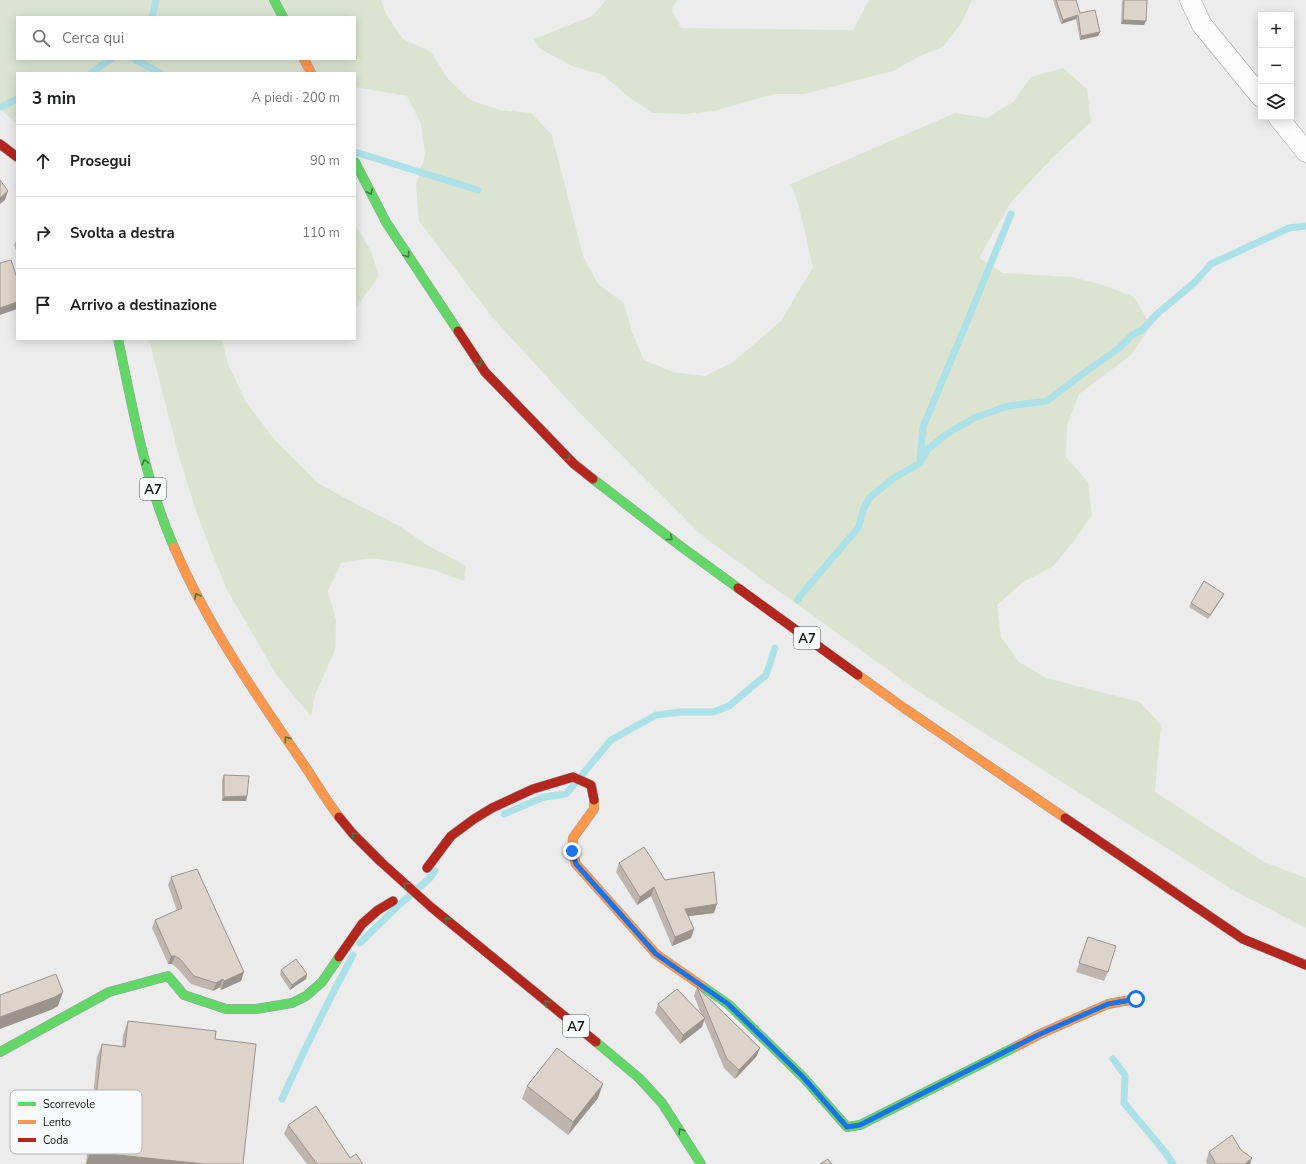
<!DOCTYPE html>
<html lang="it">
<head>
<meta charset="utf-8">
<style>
	:root { --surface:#fff; --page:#f6f6f6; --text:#202124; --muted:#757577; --line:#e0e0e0 }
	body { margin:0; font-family:"Nunito Sans",sans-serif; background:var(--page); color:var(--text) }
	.controls { position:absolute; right:12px; top:12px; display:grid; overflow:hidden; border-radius:0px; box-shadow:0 2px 10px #0003 }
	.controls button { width:36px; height:36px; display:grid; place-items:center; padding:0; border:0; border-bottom:1px solid var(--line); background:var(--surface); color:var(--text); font:20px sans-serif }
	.stop { position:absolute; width:12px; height:12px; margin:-9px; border:3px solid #1a73e8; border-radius:50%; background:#fff }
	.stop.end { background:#1a73e8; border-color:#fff; box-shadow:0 1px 4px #0008 }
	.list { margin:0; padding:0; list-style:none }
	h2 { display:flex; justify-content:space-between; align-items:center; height:52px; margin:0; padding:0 16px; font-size:17px }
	h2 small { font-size:13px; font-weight:400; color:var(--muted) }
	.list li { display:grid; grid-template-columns:26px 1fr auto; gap:12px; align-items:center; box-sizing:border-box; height:72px; padding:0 16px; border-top:1px solid var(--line) }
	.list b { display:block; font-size:15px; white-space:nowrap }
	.list em { font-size:13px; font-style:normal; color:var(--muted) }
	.icon { flex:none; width:22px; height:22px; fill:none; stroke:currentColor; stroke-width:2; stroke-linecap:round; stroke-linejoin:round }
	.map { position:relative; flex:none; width:1306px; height:1164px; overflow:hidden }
	.search { position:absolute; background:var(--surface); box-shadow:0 2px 10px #0003; left:16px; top:16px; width:340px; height:44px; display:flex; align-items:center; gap:10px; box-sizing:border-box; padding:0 14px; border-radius:0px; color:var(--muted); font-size:15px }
	.panel { position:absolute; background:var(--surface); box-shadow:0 2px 10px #0003; left:16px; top:72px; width:340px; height:268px; border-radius:0px }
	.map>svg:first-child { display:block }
	.green { fill:#dce4d1; fill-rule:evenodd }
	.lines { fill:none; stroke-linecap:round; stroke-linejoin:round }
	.stream { stroke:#ace1e8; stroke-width:7 }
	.street-casing { stroke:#a0a0a0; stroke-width:21 }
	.fast-casing { stroke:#a0a0a0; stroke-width:10 }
	.slow-casing { stroke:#a0a0a0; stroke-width:10 }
	.jam-casing { stroke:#a0a0a0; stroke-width:10 }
	.street { stroke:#fcfcfc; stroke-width:20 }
	.fast { stroke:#63d668; stroke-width:9 }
	.slow { stroke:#ff974d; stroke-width:9 }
	.jam { stroke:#b3261e; stroke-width:9 }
	.jam-bridge-casing { stroke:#c8c9c9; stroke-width:10; stroke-linecap:butt }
	.jam-bridge { stroke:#b3261e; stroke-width:9 }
	.wall { fill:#bdb5ae }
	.shaded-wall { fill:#9a948d }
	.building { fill:#dcd3ca; stroke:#9a948d }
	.oneway { stroke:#3f7e42 }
	.route { stroke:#1a73e8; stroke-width:5 }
	.labels { text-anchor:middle; stroke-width:3; stroke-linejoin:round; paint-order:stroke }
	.shield { fill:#f8f9fa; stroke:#575858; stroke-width:1 }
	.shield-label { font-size:13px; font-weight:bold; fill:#121313 }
	.key { fill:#f8f9fa; stroke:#b3b4b5; stroke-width:1 }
	.key-label { font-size:11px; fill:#121313 }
</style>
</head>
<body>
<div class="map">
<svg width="1306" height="1164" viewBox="0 0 1306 1164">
	<rect width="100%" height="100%" fill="#ececec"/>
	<path class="green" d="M 0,0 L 381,0 L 386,14 L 403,39 L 431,52 L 448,79 L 470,100 L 500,110 L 531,113 L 552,135 L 583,256 L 598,284 L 624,303 L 632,332 L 644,360 L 673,372 L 705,376 L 733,362 L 781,321 L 813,267 L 799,207 L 791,184 L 955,113 L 987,118 L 1013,102 L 1031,77 L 1063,68 L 1087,89 L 1091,122 L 1052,158 L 1011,202 L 979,258 L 1003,273 L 1071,277 L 1103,285 L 1134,297 L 1151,326 L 1131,355 L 1079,394 L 1067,425 L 1066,457 L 1088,482 L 1092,515 L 1073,542 L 1052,567 L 1023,582 L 997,605 L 1001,637 L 1019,662 L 1046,678 L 1140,702 L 1161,725 L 1155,792 L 1264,862 L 1306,878 L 1306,928 L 1233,890 L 916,690 L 701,535 L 576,409 L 492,317 L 419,221 L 416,185 L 425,155 L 421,124 L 407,96 L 355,87 L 355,73 L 17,73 L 17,124 L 0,109 ZM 17,17 L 355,17 L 355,59 L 17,59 Z
		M 606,0 L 677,0 L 672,10 L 681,28 L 853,30 L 869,0 L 972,0 L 962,22 L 943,47 L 920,56 L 893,71 L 804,94 L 774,94 L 714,111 L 684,114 L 652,113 L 626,95 L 603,75 L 572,66 L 539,48 L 534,39 L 592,16 Z
		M 355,224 L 370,249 L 379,276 L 355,309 Z
		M 149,339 L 222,339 L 228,364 L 246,402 L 274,439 L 318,483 L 345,498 L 401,527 L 427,545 L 466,566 L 464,581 L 434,570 L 403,563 L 371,558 L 341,563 L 328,591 L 336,620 L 335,650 L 315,695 L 311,716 L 277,676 L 226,588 L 198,517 L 179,457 Z"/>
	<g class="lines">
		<path class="stream" d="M 152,17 L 156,0
			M 134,59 L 160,73
			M 91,73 L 111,59
			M 0,107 L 17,99
			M 355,152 L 478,190
			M 920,458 L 923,427 L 967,322 L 1011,214
			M 798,600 L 800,596 L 858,528 L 864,508 L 870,497 L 894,478 L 920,463 L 927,450 L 945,435 L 974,418 L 1008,406 L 1047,401 L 1077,378 L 1119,348 L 1132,335 L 1142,330 L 1157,314 L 1195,282 L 1211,264 L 1289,228 L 1306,226
			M 504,814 L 544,797 L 566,794 L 611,740 L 656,715 L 681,712 L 713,712 L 729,706 L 766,675 L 775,648
			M 360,943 L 401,903 L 430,878 L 435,871
			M 1113,1059 L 1125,1075 L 1124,1103 L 1165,1152 L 1173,1164
			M 282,1099 C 304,1050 327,1003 353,955"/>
		<defs>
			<path id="street" d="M 1190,0 L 1202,25 L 1261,97
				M 1278,117 L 1306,152"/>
			<path id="fast" d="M 274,0 L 283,17
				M 355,162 L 386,222 L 458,331
				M 118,339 C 133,409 145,481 174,547
				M 593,479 L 679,545 L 738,588
				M 702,986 L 728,1004 L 803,1077 L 847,1127 L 860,1125 L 1017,1046
				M 596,1042 L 639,1078 L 662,1103 L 701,1164
				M 0,1052 L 109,992 L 168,976 L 184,995 L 226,1009 L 256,1009 L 292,1003 L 306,996 L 322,982 L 339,957"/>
			<path id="slow" d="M 304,59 L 311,73
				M 174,547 C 206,622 252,689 298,756 C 312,776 324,797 339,817
				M 858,675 L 904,708 L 1065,818
				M 594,800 L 594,809 L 573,838 L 572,851 L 576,864 L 656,954 L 702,986
				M 1017,1046 L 1040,1034 L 1108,1004 L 1136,999"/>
			<path id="jam" d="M 0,144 L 17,157
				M 458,331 L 485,372 L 574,464 L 593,479
				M 738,588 L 858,675
				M 339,817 L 353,834 L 381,862
				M 1065,818 L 1243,939 L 1306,965
				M 427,868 L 451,836 L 474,819 L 492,808 L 533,789 L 573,777 L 591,785 L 594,800
				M 431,907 L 596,1042
				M 339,957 L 362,924 L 378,910 L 393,901"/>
		</defs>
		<use href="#street" class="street-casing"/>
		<use href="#fast" class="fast-casing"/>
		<use href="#slow" class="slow-casing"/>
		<use href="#jam" class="jam-casing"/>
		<use href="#street" class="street"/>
		<use href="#fast" class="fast"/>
		<use href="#slow" class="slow"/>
		<use href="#jam" class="jam"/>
		<defs>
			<path id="jam-bridge" d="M 381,862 L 431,907"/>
		</defs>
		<use href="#jam-bridge" class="jam-bridge-casing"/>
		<use href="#jam-bridge" class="jam-bridge"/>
	</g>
	<path class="wall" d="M 1053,0 L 1076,0 L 1080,13 L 1100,32 L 1098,36 L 1080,40 L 1076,19 L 1061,24 Z
		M 1123,0 L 1147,0 L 1144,25 L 1121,24 L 1122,2 Z
		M 16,241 L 17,243 L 17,253 L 14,245 Z
		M 1224,594 L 1222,598 L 1208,619 L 1189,607 L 1191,603 Z
		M 224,775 L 247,796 L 246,801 L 222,801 L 222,780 Z
		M 619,863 L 665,880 L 714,913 L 688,916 L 694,929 L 691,938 L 672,946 L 651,896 L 637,905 L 616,872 Z
		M 171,877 L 244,972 L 241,981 L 221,990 L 220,987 L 213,991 L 191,984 L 177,968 L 172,964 L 168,964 L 152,928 L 155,920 L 177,911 L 168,885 Z
		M 1088,937 L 1108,972 L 1104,981 L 1076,972 Z
		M 281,970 L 307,974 L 306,979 L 290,990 L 280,975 Z
		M 697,987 L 760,1048 L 756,1057 L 735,1079 L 724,1068 L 704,1020 L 702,1027 L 680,1044 L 655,1013 L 658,1004 L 701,1013 L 694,996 Z
		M 128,1021 L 215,1039 L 243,1164 L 86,1164 L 97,1057 L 102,1044 L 122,1046 L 123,1035 Z
		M 527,1086 L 598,1098 L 568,1135 L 522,1099 Z
		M 288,1125 L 350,1158 L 363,1164 L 307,1164 L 284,1134 Z
		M 1209,1152 L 1250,1164 L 1207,1164 L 1206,1161 Z"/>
	<path class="shaded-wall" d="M 1078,15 L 1076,19 L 1061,24 L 1063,20 Z
		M 1123,20 L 1146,21 L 1144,25 L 1121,24 Z
		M 1100,32 L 1098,36 L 1080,40 L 1081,36 Z
		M 8,191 L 5,200 L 0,204 L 0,198 Z
		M 17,302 L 17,309 L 0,315 L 0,308 Z
		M 1224,594 L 1222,598 L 1208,619 L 1210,615 Z
		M 247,796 L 246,801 L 222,801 L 224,797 Z
		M 654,887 L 651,896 L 637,905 L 640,897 Z
		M 717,904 L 714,913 L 682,917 L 685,909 Z
		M 694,929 L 691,938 L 672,946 L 675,937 Z
		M 171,956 L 175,956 L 172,964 L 168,964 Z
		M 244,972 L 241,981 L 221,990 L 224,981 Z
		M 307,974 L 306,979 L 290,990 L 292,985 Z
		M 223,979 L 220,987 L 213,991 L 216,983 Z
		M 63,992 L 58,1006 L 51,1010 L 0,1029 L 0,1017 Z
		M 705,1018 L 702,1027 L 680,1044 L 683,1035 Z
		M 760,1048 L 756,1057 L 735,1079 L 739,1070 Z
		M 603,1084 L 598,1098 L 568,1135 L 573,1122 Z
		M 90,1152 L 204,1164 L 86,1164 Z
		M 1252,1158 L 1250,1164 L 1245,1164 Z"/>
	<path class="building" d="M 1056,0 L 1076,0 L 1080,13 L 1095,10 L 1100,32 L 1081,36 L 1078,15 L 1063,20 Z
		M 1124,0 L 1147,0 L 1146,21 L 1123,20 Z
		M 0,180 L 8,191 L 0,198 Z
		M 11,260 L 17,278 L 17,302 L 0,308 L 0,263 Z
		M 1204,581 L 1224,594 L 1210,615 L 1191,603 Z
		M 224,775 L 249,776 L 247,796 L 224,797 Z
		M 644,847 L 665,880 L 714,872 L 717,904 L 685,909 L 694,929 L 675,937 L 654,887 L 640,897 L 619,863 Z
		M 197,869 L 244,972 L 224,981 L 223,979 L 216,983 L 194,976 L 180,959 L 175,956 L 171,956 L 155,920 L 182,908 L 171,877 Z
		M 1088,937 L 1116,946 L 1108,972 L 1079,963 Z
		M 296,959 L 307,974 L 292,985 L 281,970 Z
		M 56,974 L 63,992 L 55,997 L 0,1017 L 0,995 Z
		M 697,987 L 760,1048 L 739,1070 L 727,1059 Z
		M 677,989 L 705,1018 L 683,1035 L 658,1004 Z
		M 128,1021 L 216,1031 L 215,1039 L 256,1044 L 243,1164 L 204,1164 L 90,1152 L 102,1044 L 125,1047 Z
		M 557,1048 L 603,1084 L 573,1122 L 527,1086 Z
		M 316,1106 L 350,1158 L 356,1154 L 363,1164 L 317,1164 L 288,1125 Z
		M 1232,1135 L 1241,1150 L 1252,1158 L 1245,1164 L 1216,1164 L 1209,1152 Z
		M 828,1159 L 832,1164 L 820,1164 Z"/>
	<defs><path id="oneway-chevron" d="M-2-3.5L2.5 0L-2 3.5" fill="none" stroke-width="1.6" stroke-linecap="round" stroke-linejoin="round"/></defs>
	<g class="oneway">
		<use href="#oneway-chevron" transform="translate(370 192) rotate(63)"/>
		<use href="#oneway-chevron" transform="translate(407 255) rotate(56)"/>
		<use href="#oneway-chevron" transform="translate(479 363) rotate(56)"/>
		<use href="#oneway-chevron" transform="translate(568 458) rotate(46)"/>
		<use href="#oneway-chevron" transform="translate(145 462) rotate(-105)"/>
		<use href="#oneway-chevron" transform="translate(670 538) rotate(38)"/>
		<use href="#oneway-chevron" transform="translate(197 596) rotate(-119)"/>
		<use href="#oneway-chevron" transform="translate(287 739) rotate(-125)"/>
		<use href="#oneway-chevron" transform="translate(354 835) rotate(-134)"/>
		<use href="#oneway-chevron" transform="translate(406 885) rotate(-138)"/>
		<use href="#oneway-chevron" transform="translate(447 920) rotate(-140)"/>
		<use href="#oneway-chevron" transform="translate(547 1003) rotate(-140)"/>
		<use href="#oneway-chevron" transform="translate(681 1131) rotate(-124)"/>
	</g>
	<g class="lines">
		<path class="route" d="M 572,851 L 576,864 L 656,954 L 728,1004 L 803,1077 L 847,1127 L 860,1125 L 1040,1034 L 1108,1004 L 1136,999"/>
	</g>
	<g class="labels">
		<g class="shield">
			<rect x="140" y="478" width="26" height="22" rx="3"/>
			<rect x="794" y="627" width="26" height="22" rx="3"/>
			<rect x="563" y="1015" width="26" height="22" rx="3"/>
		</g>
		<g class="shield-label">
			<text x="153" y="494">A7</text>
			<text x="807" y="643">A7</text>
			<text x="576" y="1031">A7</text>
		</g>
	</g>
	<rect x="10" y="1090" width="132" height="64" rx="6" class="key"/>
	<rect x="18" y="1102" width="18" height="4" fill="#63d668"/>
	<rect x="18" y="1120" width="18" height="4" fill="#ff974d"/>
	<rect x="18" y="1138" width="18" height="4" fill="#b3261e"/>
	<g class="key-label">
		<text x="43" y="1108">Scorrevole</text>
		<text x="43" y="1126">Lento</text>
		<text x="43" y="1144">Coda</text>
	</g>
</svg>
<div class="controls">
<button>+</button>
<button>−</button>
<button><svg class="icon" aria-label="layers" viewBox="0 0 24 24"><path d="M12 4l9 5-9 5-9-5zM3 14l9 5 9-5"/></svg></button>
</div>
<div class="stop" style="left:1136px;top:999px"></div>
<div class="stop end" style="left:572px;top:851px"></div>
<div class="search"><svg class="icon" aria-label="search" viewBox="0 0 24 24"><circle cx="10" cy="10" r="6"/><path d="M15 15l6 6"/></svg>Cerca qui</div>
<section class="panel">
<h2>3 min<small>A piedi · 200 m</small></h2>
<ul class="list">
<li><svg class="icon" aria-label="ahead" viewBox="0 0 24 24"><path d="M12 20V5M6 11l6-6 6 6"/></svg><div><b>Prosegui</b></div><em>90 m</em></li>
<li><svg class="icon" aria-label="right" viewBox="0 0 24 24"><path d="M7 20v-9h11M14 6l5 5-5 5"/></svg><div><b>Svolta a destra</b></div><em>110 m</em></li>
<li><svg class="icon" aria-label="arrive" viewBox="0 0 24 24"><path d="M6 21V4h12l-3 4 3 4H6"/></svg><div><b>Arrivo a destinazione</b></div></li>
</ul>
</section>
</div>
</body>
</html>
